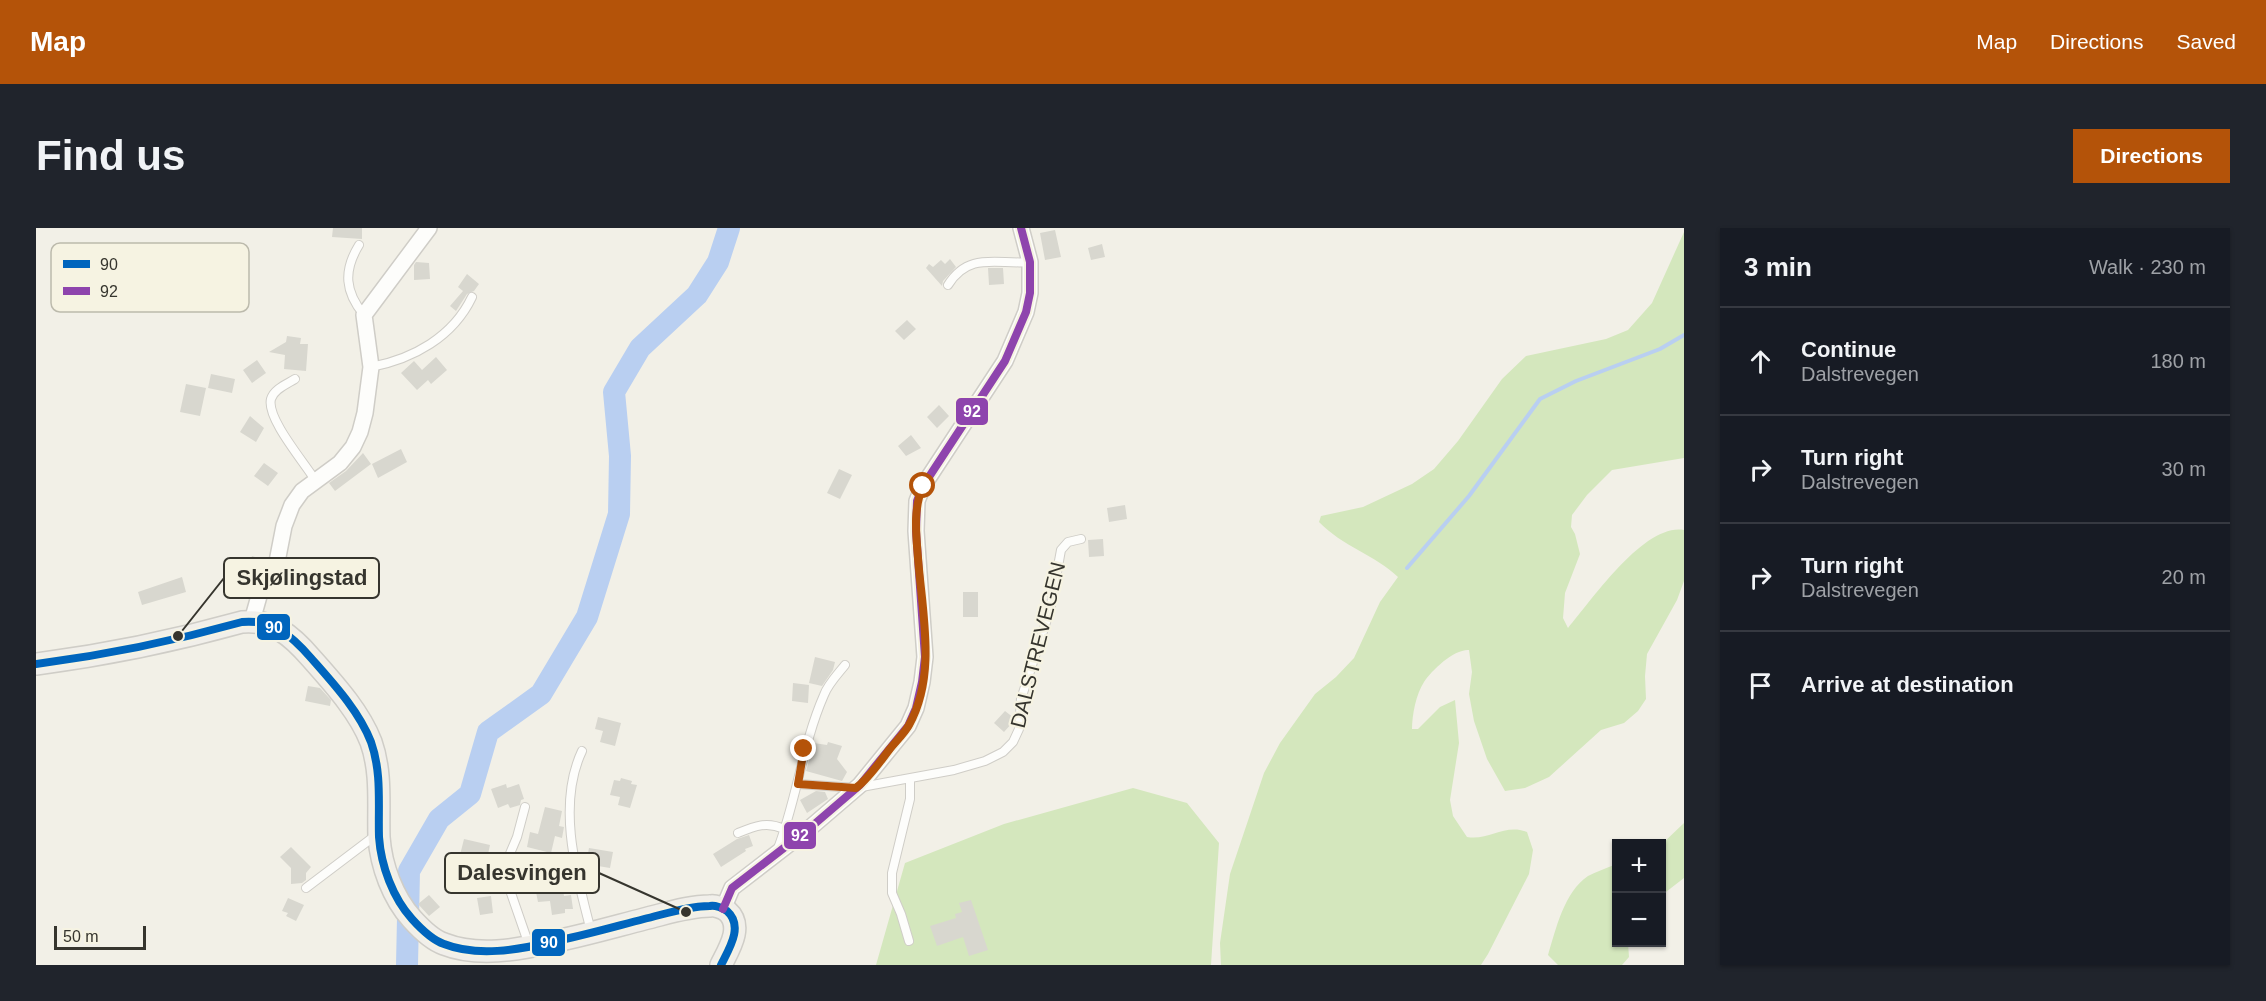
<!DOCTYPE html>
<html lang="en">
<head>
<meta charset="utf-8">
<style>
	:root { --surface:#171b24; --page:#20242c; --text:#f1f3f6; --muted:#9ea1a6; --line:#363941; --accent:#b45309 }
	body { margin:0; font-family:Helvetica,sans-serif; background:var(--page); color:var(--text) }
	.controls { position:absolute; right:18px; bottom:18px; display:grid; overflow:hidden; border-radius:0px; box-shadow:0 2px 4px #0004 }
	.controls button { width:54px; height:54px; display:grid; place-items:center; padding:0; border:0; border-bottom:2px solid var(--line); background:var(--surface); color:var(--text); font:30px sans-serif }
	.scale { position:absolute; left:18px; bottom:15px; width:92px; box-sizing:border-box; padding-left:6px; border:3px solid #36352e; border-top:0; font-size:16px; line-height:21px; white-space:nowrap; color:#36352e; -webkit-text-stroke:4px #f6f3e2; paint-order:stroke }
	.stop { position:absolute; width:18px; height:18px; margin:-14px; border:4px solid #b45309; border-radius:50%; background:#fff }
	.stop.end { background:#b45309; border-color:#fff; box-shadow:0 2px 6px #0008 }
	.list { margin:0; padding:0; list-style:none }
	h2 { display:flex; justify-content:space-between; align-items:center; height:78px; margin:0; padding:0 24px; font-size:26px }
	h2 small { font-size:20px; font-weight:400; color:var(--muted) }
	.list li { display:grid; grid-template-columns:39px 1fr auto; gap:18px; align-items:center; box-sizing:border-box; height:108px; padding:0 24px; border-top:2px solid var(--line) }
	.list b { display:block; font-size:22px; white-space:nowrap }
	.list p { margin:0; font-size:20px; white-space:nowrap; color:var(--muted) }
	.list em { font-size:20px; font-style:normal; color:var(--muted) }
	.icon { flex:none; width:33px; height:33px; fill:none; stroke:currentColor; stroke-width:2; stroke-linecap:round; stroke-linejoin:round }
	.map { position:relative; flex:none; width:1648px; height:737px; overflow:hidden; border-radius:0px }
	header { display:flex; align-items:center; gap:36px; box-sizing:border-box; height:84px; padding:0 30px; background:var(--accent); color:#fff }
	header strong { font-size:28px }
	nav { display:flex; gap:33px; margin-inline-start:auto; font-size:21px }
	.intro { display:flex; align-items:center; justify-content:space-between; box-sizing:border-box; height:144px; padding:0 36px }
	h1 { margin:0; font-size:42px }
	.button { padding:15px 27px; border-radius:0px; background:var(--accent); color:#fff; font-size:21px; font-weight:700 }
	main { display:flex; gap:36px; padding:0 36px }
	aside { flex:1; background:var(--surface); border-radius:0px; box-shadow:0 2px 4px #0004 }
	.map>svg:first-child { display:block }
	.green { fill:#d4e7bd }
	.lines { fill:none; stroke-linecap:round; stroke-linejoin:round }
	.stream { stroke:#b9cff1; stroke-width:4 }
	.river { stroke:#b9cff1; stroke-width:22 }
	.building { fill:#d8d7cf }
	.lane-casing { stroke:#cfcdc7; stroke-width:10 }
	.street-casing { stroke:#cfcdc7; stroke-width:18 }
	.secondary-casing { stroke:#cfcdc7; stroke-width:24 }
	.lane { stroke:#fdfdfb; stroke-width:8 }
	.street { stroke:#fdfdfb; stroke-width:15 }
	.secondary { stroke:#f1efea; stroke-width:21 }
	.bus-1-casing { stroke:#f6f3e2; stroke-width:12 }
	.bus-2-casing { stroke:#f6f3e2; stroke-width:12 }
	.bus-1 { stroke:#0065bd; stroke-width:8 }
	.bus-2 { stroke:#8e44ad; stroke-width:8 }
	.route { stroke:#b45309; stroke-width:8 }
	.labels { text-anchor:middle; stroke-width:4.5; stroke-linejoin:round; paint-order:stroke }
	.street-label { font-size:21px; fill:#36352e; stroke:#f6f3e2 }
	.key { fill:#f6f3e2; stroke:#bcbaac; stroke-width:1.5 }
	.key-label { font-size:16px; fill:#36352e }
	.leader { fill:none; stroke:#36352e; stroke-width:2 }
	.callout-dot { fill:#36352e; stroke:#f6f3e2; stroke-width:2 }
	.callout { fill:#f6f3e2; stroke:#36352e; stroke-width:2 }
	.callout-label { font-size:22px; text-anchor:middle; font-weight:bold; fill:#36352e }
	.line-badge { stroke:#f6f3e2; stroke-width:2 }
	.badge-label { font-size:16px; text-anchor:middle; font-weight:bold; fill:#fff }
</style>
</head>
<body>
<header>
<strong>Map</strong>
<nav><a>Map</a><a>Directions</a><a>Saved</a></nav>
</header>
<div class="intro"><h1>Find us</h1><a class="button">Directions</a></div>
<main>
<div class="map">
<svg width="1648" height="737" viewBox="0 0 1648 737">
	<rect width="100%" height="100%" fill="#f2f0e7"/>
	<path class="green" d="M 1648,4 L 1648,230 L 1576,242 L 1551,267 L 1536,287 L 1535,299 L 1539,306 L 1544,326 L 1529,365 L 1527,390 L 1532,400 C 1556,372 1608,295 1648,302 L 1648,353 L 1641,372 L 1611,426 L 1609,448 L 1610,471 L 1602,483 L 1588,495 L 1565,502 L 1513,549 L 1489,560 L 1469,563 L 1451,531 L 1438,493 L 1433,466 L 1436,444 L 1433,422 C 1418,421 1396,442 1388,454 C 1380,466 1376,487 1376,501 L 1382,501 L 1404,479 L 1419,472 L 1423,515 L 1414,572 L 1417,588 L 1431,609 C 1453,613 1469,595 1491,604 L 1497,622 L 1493,646 L 1452,726 L 1445,737 L 1185,737 L 1184,715 L 1194,646 L 1228,545 L 1244,515 L 1279,466 L 1300,449 L 1318,430 L 1344,374 L 1362,349 C 1339,327 1306,318 1283,294 L 1285,288 L 1327,279 L 1376,256 L 1398,241 L 1422,213 L 1466,151 L 1490,128 L 1570,111 L 1592,102 L 1616,75 Z
		M 1097,560 L 1151,575 L 1183,615 L 1175,737 L 840,737 L 869,635 L 968,596 Z
		M 1648,595 L 1648,650 L 1626,667 L 1626,616 Z
		M 1578,637 L 1580,637 L 1580,714 L 1592,715 L 1593,729 L 1586,737 L 1522,737 L 1512,727 C 1520,701 1528,664 1552,648 C 1560,644 1570,640 1578,637 Z"/>
	<g class="lines">
		<path class="stream" d="M 1371,340 L 1433,268 L 1504,171 L 1540,153 L 1624,121 L 1648,107"/>
		<path class="river" d="M 371,737 L 373,643 L 403,591 L 434,566 L 452,504 L 505,466 L 551,389 L 583,286 L 584,228 L 578,164 L 604,120 L 661,67 L 682,34 L 693,0"/>
	</g>
	<path class="building" d="M 297,0 L 326,0 L 326,11 L 296,9 Z
		M 1019,2 L 1025,29 L 1009,32 L 1004,5 Z
		M 1066,16 L 1069,29 L 1055,32 L 1052,20 Z
		M 914,31 L 920,39 L 907,53 L 906,58 L 890,40 L 893,36 L 897,39 L 905,32 L 909,36 Z
		M 380,34 L 393,35 L 394,51 L 378,52 L 378,37 Z
		M 952,40 L 967,40 L 968,56 L 953,57 Z
		M 431,46 L 443,56 L 438,63 L 431,66 L 420,83 L 414,78 L 427,63 L 422,59 Z
		M 871,92 L 880,101 L 868,112 L 859,103 Z
		M 251,108 L 265,110 L 264,116 L 272,116 L 270,143 L 248,141 L 249,127 L 233,124 L 250,114 Z
		M 400,129 L 411,142 L 395,156 L 392,152 L 381,162 L 365,145 L 378,133 L 386,142 Z
		M 221,132 L 230,145 L 216,155 L 207,142 Z
		M 175,146 L 199,151 L 196,165 L 172,160 Z
		M 150,156 L 170,160 L 164,188 L 144,184 Z
		M 903,177 L 913,188 L 901,200 L 891,189 Z
		M 214,188 L 228,200 L 220,214 L 204,204 Z
		M 875,207 L 885,220 L 870,228 L 862,218 Z
		M 365,221 L 371,234 L 342,250 L 336,236 Z
		M 327,225 L 335,236 L 299,263 L 293,255 L 310,243 Z
		M 228,235 L 242,245 L 232,258 L 218,248 Z
		M 803,241 L 816,247 L 804,271 L 791,265 Z
		M 1089,277 L 1091,291 L 1073,294 L 1071,280 Z
		M 1067,311 L 1068,328 L 1053,329 L 1052,312 Z
		M 216,328 L 231,333 L 223,349 L 210,344 Z
		M 146,349 L 150,364 L 106,377 L 102,364 Z
		M 927,364 L 942,364 L 942,389 L 927,389 Z
		M 779,429 L 799,434 L 797,442 L 786,458 L 773,455 Z
		M 757,455 L 773,457 L 772,475 L 756,473 Z
		M 272,458 L 284,460 L 295,472 L 294,478 L 269,473 Z
		M 969,483 L 978,490 L 977,494 L 968,504 L 958,495 Z
		M 562,489 L 585,495 L 579,518 L 564,514 L 567,503 L 559,501 Z
		M 792,514 L 806,518 L 801,531 L 811,544 L 806,553 L 770,543 L 778,515 L 791,517 Z
		M 585,550 L 596,553 L 595,556 L 601,557 L 594,580 L 582,577 L 584,569 L 574,567 L 578,552 L 584,553 Z
		M 470,556 L 471,560 L 483,556 L 488,571 L 485,572 L 484,577 L 474,580 L 472,576 L 462,580 L 455,561 Z
		M 780,563 L 789,564 L 792,571 L 771,585 L 764,572 Z
		M 509,579 L 526,583 L 523,598 L 528,599 L 526,610 L 519,608 L 515,625 L 491,619 L 494,604 L 502,606 Z
		M 713,607 L 717,618 L 709,621 L 710,623 L 685,639 L 677,626 L 701,611 Z
		M 428,611 L 454,617 L 451,631 L 438,628 L 437,634 L 423,631 Z
		M 255,619 L 275,639 L 270,645 L 270,652 L 266,655 L 255,656 L 255,640 L 244,629 Z
		M 553,620 L 577,624 L 574,640 L 550,636 Z
		M 526,655 L 528,668 L 535,667 L 537,681 L 529,681 L 529,685 L 516,687 L 514,673 L 502,674 L 499,659 Z
		M 393,667 L 404,679 L 393,688 L 382,676 Z
		M 455,668 L 457,685 L 444,687 L 441,670 Z
		M 252,670 L 268,677 L 260,693 L 250,688 L 252,685 L 246,683 Z
		M 935,672 L 952,722 L 933,728 L 927,709 L 901,718 L 894,698 L 920,690 L 919,686 L 926,684 L 923,675 Z"/>
	<g class="lines">
		<defs>
			<path id="lane" d="M 323,17 C 307,43 309,64 328,87
				M 912,57 C 933,23 962,37 994,34
				M 335,139 C 377,131 417,109 436,69
				M 259,151 C 251,156 238,161 235,171 C 230,190 268,234 279,252
				M 546,523 C 520,578 541,648 555,703
				M 762,556 L 820,560 L 918,542 L 949,533 L 967,524 L 977,514 L 983,501 L 985,471 L 1014,382 L 1025,322 L 1032,314 L 1045,311
				M 489,579 L 481,609 L 467,642 L 493,717
				M 702,605 C 719,598 731,593 748,601
				M 741,623 C 761,572 766,517 788,467 C 792,456 802,446 809,437
				M 270,660 L 340,607
				M 873,713 L 865,686 L 856,665 L 856,645 L 874,571 L 874,551"/>
			<path id="street" d="M 216,393 L 223,368 L 240,339 L 248,298 L 256,277 L 266,263 L 304,235 L 317,219 L 324,204 L 329,185 L 335,139 L 328,87 L 393,0
				M 687,681 L 696,660 L 775,599 L 824,557 L 872,498 L 880,480 L 886,454 L 889,429 L 880,303 L 881,273 L 887,258 L 969,133 L 990,84 L 994,65 L 994,34 L 985,0"/>
			<path id="secondary" d="M 0,436 C 70,427 138,413 206,394 C 237,391 256,408 275,430 C 297,455 323,483 335,514 C 346,545 342,577 343,609 C 345,638 357,670 376,691 C 385,701 396,712 408,716 C 441,729 482,722 515,714 C 546,708 577,699 608,691 C 629,686 652,678 674,678 C 679,677 687,680 691,683 C 708,698 693,721 685,737"/>
		</defs>
		<use href="#lane" class="lane-casing"/>
		<use href="#street" class="street-casing"/>
		<use href="#secondary" class="secondary-casing"/>
		<use href="#lane" class="lane"/>
		<use href="#street" class="street"/>
		<use href="#secondary" class="secondary"/>
		<defs>
			<path id="bus-1" d="M 0,436 C 70,427 138,413 206,394 C 237,391 256,408 275,430 C 297,455 323,483 335,514 C 346,545 342,577 343,609 C 345,638 357,670 376,691 C 385,701 396,712 408,716 C 441,729 482,722 515,714 C 546,708 577,699 608,691 C 629,686 652,678 674,678 C 679,677 687,680 691,683 C 708,698 693,721 685,737"/>
			<path id="bus-2" d="M 687,681 L 696,660 L 775,599 L 824,557 L 872,498 L 880,480 L 886,454 L 889,429 L 880,303 L 881,273 L 887,258 L 969,133 L 990,84 L 994,65 L 994,34 L 985,0"/>
		</defs>
		<use href="#bus-1" class="bus-1-casing"/>
		<use href="#bus-2" class="bus-2-casing"/>
		<use href="#bus-1" class="bus-1"/>
		<use href="#bus-2" class="bus-2"/>
	</g>
	<g class="lines">
		<path class="route" d="M 768,521 L 762,556 L 820,560 C 833,550 843,535 853,522 C 859,514 868,506 873,497 C 901,447 886,384 882,330 C 880,305 877,281 887,258"/>
	</g>
	<g class="labels">
		<g class="street-label">
			<text transform="translate(1002 417) rotate(-76)" y="7">DALSTREVEGEN</text>
		</g>
	</g>
	<rect x="15" y="15" width="198" height="69" rx="9" class="key"/>
	<rect x="27" y="32" width="27" height="8" fill="#0065bd"/>
	<rect x="27" y="59" width="27" height="8" fill="#8e44ad"/>
	<g class="key-label">
		<text x="64" y="42">90</text>
		<text x="64" y="69">92</text>
	</g>
	<path class="leader" d="M142 408L188 350M650 684L563 645"/>
	<g class="callout-dot">
		<circle cx="142" cy="408" r="6"/>
		<circle cx="650" cy="684" r="6"/>
	</g>
	<g class="callout">
		<rect x="188" y="330" width="155" height="40" rx="6"/>
		<rect x="409" y="625" width="154" height="40" rx="6"/>
	</g>
	<g class="callout-label">
		<text x="266" y="357">Skjølingstad</text>
		<text x="486" y="652">Dalesvingen</text>
	</g>
	<g class="line-badge">
		<rect x="919" y="169" width="34" height="29" rx="6" fill="#8e44ad"/>
		<rect x="220" y="385" width="35" height="28" rx="6" fill="#0065bd"/>
		<rect x="747" y="593" width="34" height="29" rx="6" fill="#8e44ad"/>
		<rect x="495" y="700" width="35" height="29" rx="6" fill="#0065bd"/>
	</g>
	<g class="badge-label">
		<text x="936" y="189">92</text>
		<text x="238" y="405">90</text>
		<text x="764" y="613">92</text>
		<text x="513" y="720">90</text>
	</g>
</svg>
<div class="controls">
<button>+</button>
<button>−</button>
</div>
<div class="scale">50 m</div>
<div class="stop" style="left:887px;top:258px"></div>
<div class="stop end" style="left:768px;top:521px"></div>
</div>
<aside>
<h2>3 min<small>Walk · 230 m</small></h2>
<ul class="list">
<li><svg class="icon" aria-label="ahead" viewBox="0 0 24 24"><path d="M12 20V5M6 11l6-6 6 6"/></svg><div><b>Continue</b><p>Dalstrevegen</p></div><em>180 m</em></li>
<li><svg class="icon" aria-label="right" viewBox="0 0 24 24"><path d="M7 20v-9h11M14 6l5 5-5 5"/></svg><div><b>Turn right</b><p>Dalstrevegen</p></div><em>30 m</em></li>
<li><svg class="icon" aria-label="right" viewBox="0 0 24 24"><path d="M7 20v-9h11M14 6l5 5-5 5"/></svg><div><b>Turn right</b><p>Dalstrevegen</p></div><em>20 m</em></li>
<li><svg class="icon" aria-label="arrive" viewBox="0 0 24 24"><path d="M6 21V4h12l-3 4 3 4H6"/></svg><div><b>Arrive at destination</b></div></li>
</ul>
</aside>
</main>
</body>
</html>
